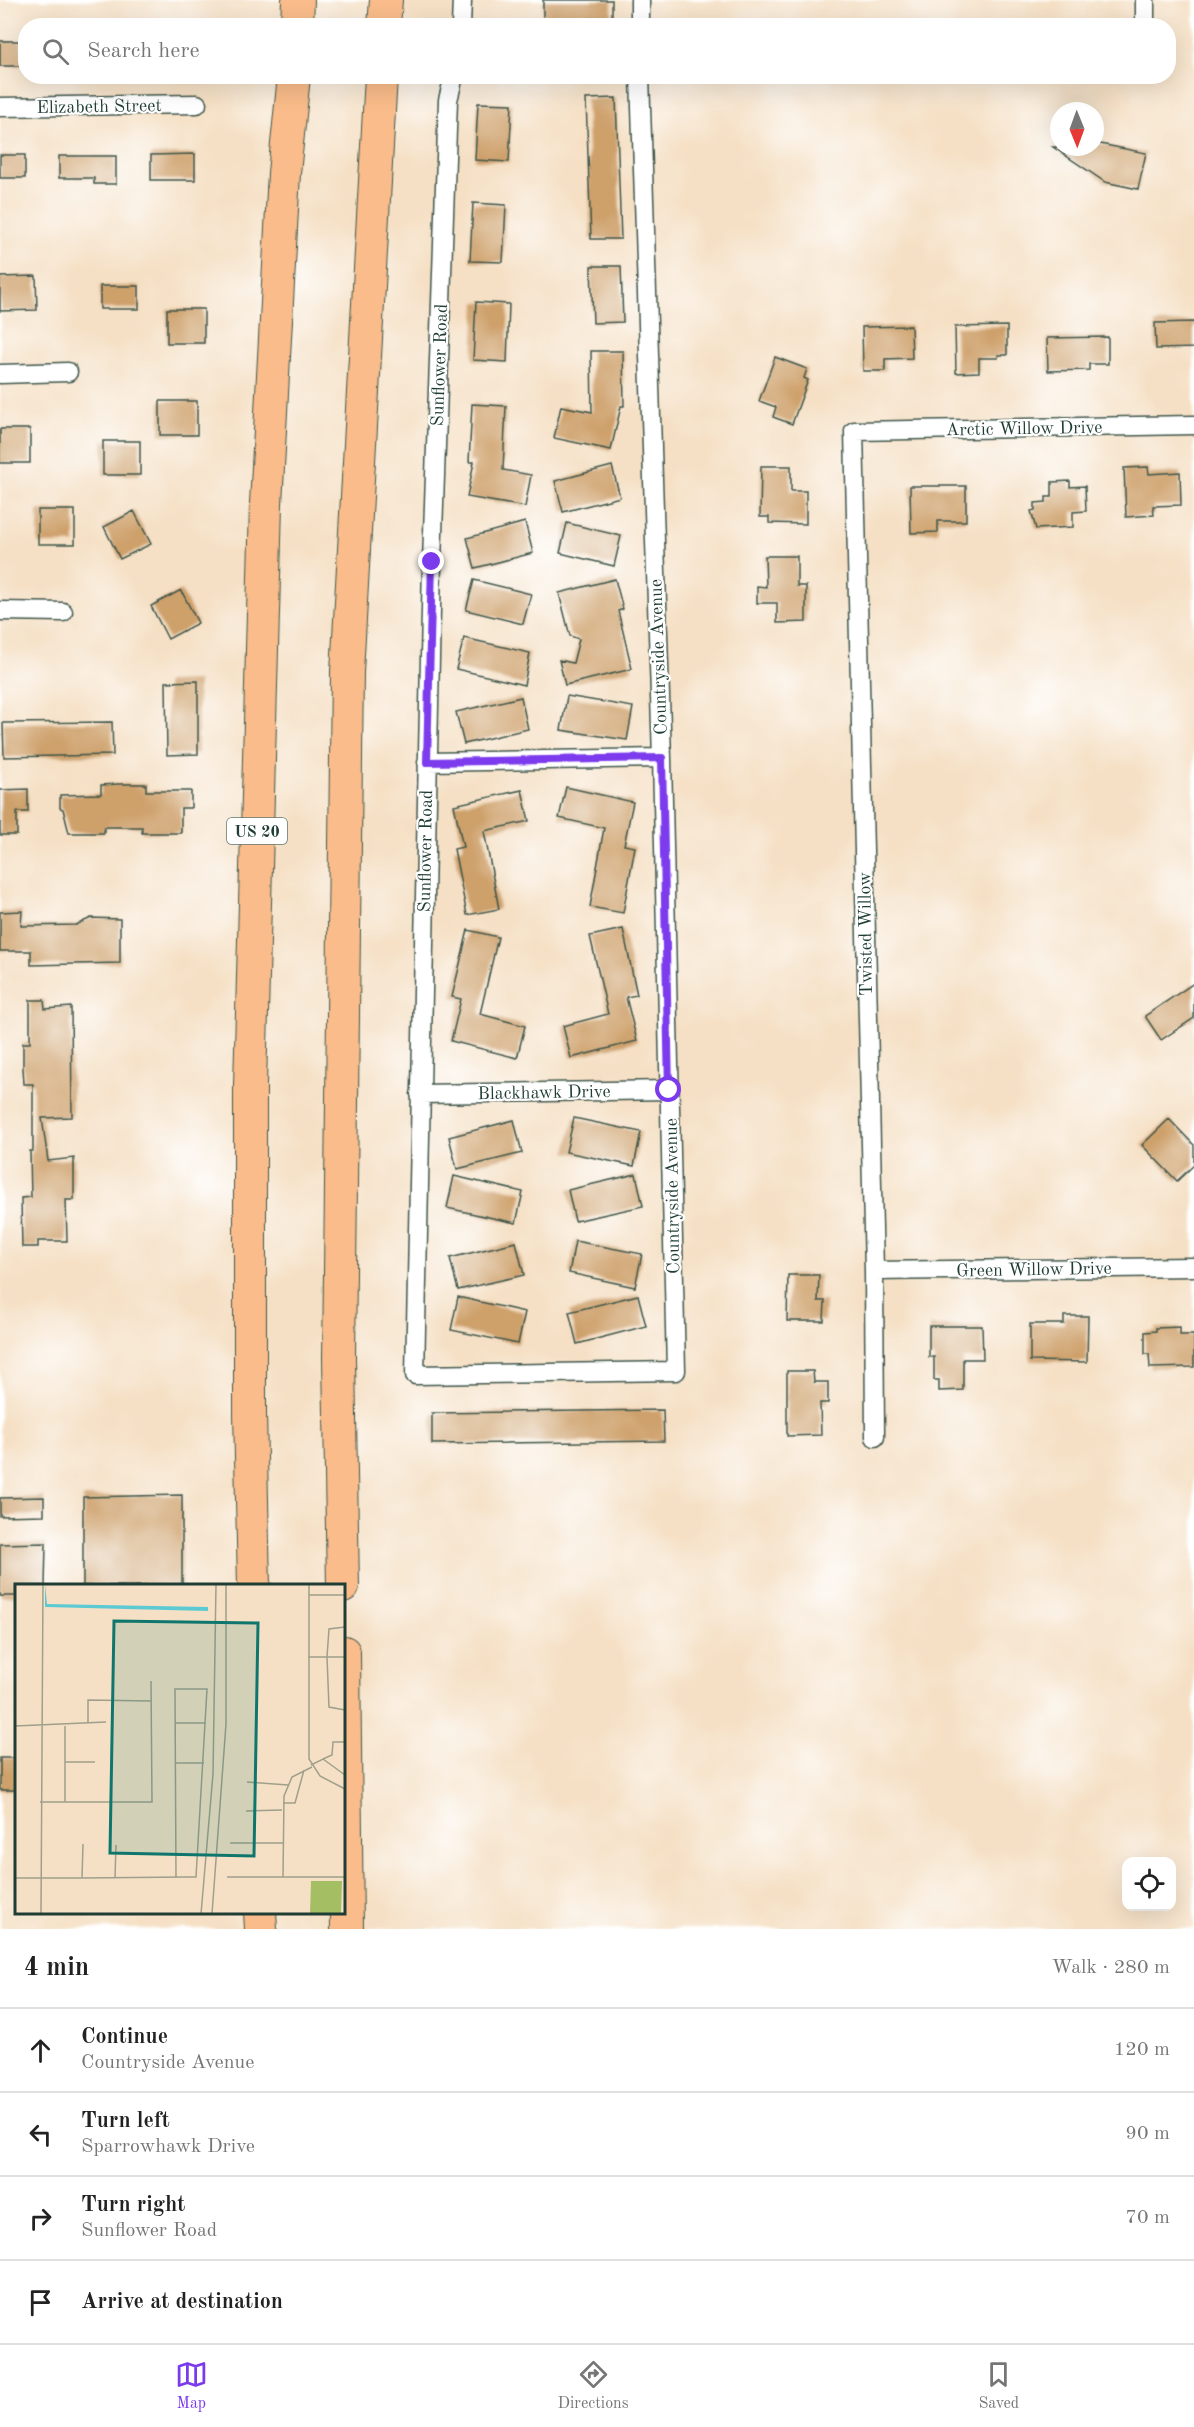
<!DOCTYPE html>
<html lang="en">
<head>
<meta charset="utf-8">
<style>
	:root { --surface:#fff; --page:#f6f6f6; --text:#222; --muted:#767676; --line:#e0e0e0; --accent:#7c3aed }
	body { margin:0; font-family:"Old Standard TT",serif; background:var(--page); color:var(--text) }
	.controls { position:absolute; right:18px; bottom:18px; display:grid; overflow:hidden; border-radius:12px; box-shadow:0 6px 24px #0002 }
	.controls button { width:54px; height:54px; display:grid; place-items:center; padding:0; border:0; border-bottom:2px solid var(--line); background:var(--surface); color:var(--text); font:30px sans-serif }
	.compass { position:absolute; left:1050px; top:102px; width:54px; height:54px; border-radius:50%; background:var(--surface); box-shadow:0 6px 24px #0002; rotate:179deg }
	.stop { position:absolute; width:18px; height:18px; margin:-14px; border:4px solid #7c3aed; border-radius:50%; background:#fff }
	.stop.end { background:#7c3aed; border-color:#fff; box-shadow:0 2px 6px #0008 }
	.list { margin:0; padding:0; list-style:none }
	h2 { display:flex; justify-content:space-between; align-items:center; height:78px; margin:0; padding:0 24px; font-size:26px }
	h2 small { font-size:20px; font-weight:400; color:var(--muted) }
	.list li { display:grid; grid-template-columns:39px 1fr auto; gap:18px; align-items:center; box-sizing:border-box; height:84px; padding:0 24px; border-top:2px solid var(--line) }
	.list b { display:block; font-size:22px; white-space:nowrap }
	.list p { margin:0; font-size:20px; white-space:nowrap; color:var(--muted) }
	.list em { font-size:20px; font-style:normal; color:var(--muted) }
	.icon { flex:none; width:33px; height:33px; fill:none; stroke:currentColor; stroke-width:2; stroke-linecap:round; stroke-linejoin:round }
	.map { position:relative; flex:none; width:1194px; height:1929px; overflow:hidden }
	.search { position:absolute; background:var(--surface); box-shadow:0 6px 24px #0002; left:18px; right:18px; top:18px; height:66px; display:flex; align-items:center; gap:15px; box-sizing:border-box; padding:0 21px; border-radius:24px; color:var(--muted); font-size:22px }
	.sheet { height:414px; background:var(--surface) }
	nav { display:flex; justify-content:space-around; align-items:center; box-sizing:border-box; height:84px; border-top:2px solid var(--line); background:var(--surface); font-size:16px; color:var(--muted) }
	nav a { display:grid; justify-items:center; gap:3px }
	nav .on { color:var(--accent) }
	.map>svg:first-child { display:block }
	.building { fill:#cea06b }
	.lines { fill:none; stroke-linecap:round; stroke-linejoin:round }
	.minor-casing { stroke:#3f554a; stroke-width:21 }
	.motorway-casing { stroke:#3f554a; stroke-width:34 }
	.minor { stroke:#fff; stroke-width:18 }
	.motorway { stroke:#f9bc8a; stroke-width:32 }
	.route { stroke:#7c3aed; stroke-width:8 }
	.labels { text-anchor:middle; stroke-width:4.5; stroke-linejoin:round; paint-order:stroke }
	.shield { fill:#fff; stroke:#627771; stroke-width:1.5 }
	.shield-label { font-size:16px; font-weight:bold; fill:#1f3d34 }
	.street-label { font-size:18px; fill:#1f3d34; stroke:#fff }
	.inset-road { fill:none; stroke:#9f9f8b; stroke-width:1.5 }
	.view { fill:#0f766e; fill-opacity:0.15; stroke:#0f766e; stroke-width:3 }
	.inset-edge { fill:none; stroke:#1f3d34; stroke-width:3 }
</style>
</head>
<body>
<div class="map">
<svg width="1194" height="1929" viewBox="0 0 1194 1929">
	<rect width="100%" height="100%" fill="#fff"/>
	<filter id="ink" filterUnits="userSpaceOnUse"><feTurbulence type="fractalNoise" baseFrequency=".0167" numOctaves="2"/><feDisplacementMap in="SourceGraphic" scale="12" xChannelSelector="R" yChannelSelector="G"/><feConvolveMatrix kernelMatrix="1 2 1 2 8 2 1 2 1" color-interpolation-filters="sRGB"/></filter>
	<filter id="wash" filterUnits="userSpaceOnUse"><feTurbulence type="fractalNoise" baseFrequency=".008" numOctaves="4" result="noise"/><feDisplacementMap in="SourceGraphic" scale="24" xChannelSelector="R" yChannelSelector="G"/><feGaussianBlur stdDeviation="1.35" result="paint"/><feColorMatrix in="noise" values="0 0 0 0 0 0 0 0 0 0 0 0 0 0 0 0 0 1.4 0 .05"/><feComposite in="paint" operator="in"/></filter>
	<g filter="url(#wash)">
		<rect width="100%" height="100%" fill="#f5e0c5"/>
		<g id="blocks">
			<path class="building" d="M 543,0 L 612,0 L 612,18 L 543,20 Z
				M 0,41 L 22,41 L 22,66 L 0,66 Z
				M 616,98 L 621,239 L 591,239 L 586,99 Z
				M 478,103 L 512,104 L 509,162 L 475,160 Z
				M 1095,143 L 1146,153 L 1138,189 L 1105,182 L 1053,147 L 1095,147 Z
				M 195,154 L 195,180 L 151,180 L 151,155 Z
				M 0,155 L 25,155 L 25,178 L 0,178 Z
				M 59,156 L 116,156 L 116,184 L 94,184 L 94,178 L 59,178 Z
				M 473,203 L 506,205 L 503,262 L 470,261 Z
				M 591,266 L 621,266 L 623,322 L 593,323 Z
				M 36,276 L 37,310 L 0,311 L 0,277 Z
				M 100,286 L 139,286 L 139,309 L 100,309 Z
				M 476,302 L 509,304 L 507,362 L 473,360 Z
				M 167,309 L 204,309 L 204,343 L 167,343 Z
				M 1194,322 L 1194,348 L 1156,349 L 1155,323 Z
				M 911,326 L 912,358 L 885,359 L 885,371 L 863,371 L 862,327 Z
				M 1007,326 L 1007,355 L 998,355 L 998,358 L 979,358 L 979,372 L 956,373 L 955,327 Z
				M 1108,337 L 1108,364 L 1089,364 L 1089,370 L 1048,371 L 1047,338 Z
				M 591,351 L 623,351 L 624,406 L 621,406 L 611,450 L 554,438 L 561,406 L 592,412 Z
				M 775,357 L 807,369 L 804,378 L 808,380 L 792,424 L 773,417 L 776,407 L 759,401 Z
				M 160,401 L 197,401 L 197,435 L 160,435 Z
				M 472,404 L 506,406 L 503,470 L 531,475 L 525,507 L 467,497 L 474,462 L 469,462 Z
				M 0,429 L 30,429 L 30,463 L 0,463 Z
				M 103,441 L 140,441 L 140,475 L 103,475 Z
				M 612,466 L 620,497 L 563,512 L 555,481 Z
				M 761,466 L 791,466 L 791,491 L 806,491 L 806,524 L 769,523 L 769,517 L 760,517 Z
				M 1148,467 L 1149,474 L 1180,472 L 1181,505 L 1153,506 L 1154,515 L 1126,517 L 1124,468 Z
				M 1070,481 L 1070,487 L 1085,486 L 1086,511 L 1073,512 L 1073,527 L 1036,529 L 1031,511 L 1035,510 L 1035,503 L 1046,502 L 1046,497 L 1052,497 L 1052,482 Z
				M 910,486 L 966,486 L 966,521 L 938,521 L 938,532 L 911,533 Z
				M 38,510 L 75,510 L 75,544 L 38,544 Z
				M 134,511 L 151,544 L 120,559 L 104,527 Z
				M 525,522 L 533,553 L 475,568 L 467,538 Z
				M 567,523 L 621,536 L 614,566 L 560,553 Z
				M 765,556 L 797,556 L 797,586 L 806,586 L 806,622 L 777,623 L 777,603 L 757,603 L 757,586 L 766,587 Z
				M 615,579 L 623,609 L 618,611 L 632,669 L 565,685 L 559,660 L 573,663 L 579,639 L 570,636 L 559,593 Z
				M 474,580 L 531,594 L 523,624 L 466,610 Z
				M 181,590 L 198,623 L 168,639 L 151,606 Z
				M 464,638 L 530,653 L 524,685 L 456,669 Z
				M 198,681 L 198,754 L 167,755 L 166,682 Z
				M 567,696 L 633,707 L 627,740 L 561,730 Z
				M 521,697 L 528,729 L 464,744 L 456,712 Z
				M 112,722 L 113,755 L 4,757 L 3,723 Z
				M 119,784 L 146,784 L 146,791 L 191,791 L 191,808 L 181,808 L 181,833 L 142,833 L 142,827 L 104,827 L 104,833 L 69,833 L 63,809 L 60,808 L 60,795 L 101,794 L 101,785 Z
				M 566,787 L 633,802 L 624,845 L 635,847 L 623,913 L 590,907 L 604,828 L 559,818 Z
				M 28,789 L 28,812 L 17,812 L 17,835 L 0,835 L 0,790 Z
				M 522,790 L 529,821 L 484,831 L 499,909 L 467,915 L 454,849 L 463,847 L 454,805 Z
				M 22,911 L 21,926 L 76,925 L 91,918 L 120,919 L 120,963 L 31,965 L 31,951 L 0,951 L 0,912 Z
				M 623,929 L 637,995 L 626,997 L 637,1041 L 571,1058 L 563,1026 L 608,1014 L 590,936 Z
				M 468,930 L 498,937 L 480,1014 L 525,1026 L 517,1058 L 451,1041 L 461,999 L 452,997 Z
				M 1194,983 L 1194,1018 L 1161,1040 L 1145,1016 Z
				M 30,1000 L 44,1000 L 45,1009 L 71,1007 L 72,1117 L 42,1118 L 48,1161 L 74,1158 L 74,1200 L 66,1200 L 67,1241 L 38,1241 L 38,1247 L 22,1247 L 21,1198 L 31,1197 L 30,1151 L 33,1151 L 33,1084 L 24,1084 L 23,1068 L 23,1043 L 30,1043 Z
				M 574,1118 L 641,1132 L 634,1166 L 566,1152 Z
				M 1169,1119 L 1194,1145 L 1194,1165 L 1177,1181 L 1142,1145 Z
				M 514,1120 L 522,1153 L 457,1169 L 449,1137 Z
				M 636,1174 L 643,1206 L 575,1221 L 568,1190 Z
				M 454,1176 L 523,1192 L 516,1223 L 447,1208 Z
				M 575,1241 L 642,1254 L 635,1287 L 569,1273 Z
				M 516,1242 L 524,1275 L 458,1290 L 450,1258 Z
				M 788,1275 L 819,1275 L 818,1301 L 825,1301 L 824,1321 L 787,1321 Z
				M 638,1295 L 646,1326 L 577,1344 L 569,1312 Z
				M 458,1297 L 525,1312 L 518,1344 L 451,1330 Z
				M 1064,1316 L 1088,1316 L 1087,1362 L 1030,1361 L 1030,1324 L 1064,1324 Z
				M 929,1326 L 982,1326 L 983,1359 L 963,1359 L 963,1390 L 939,1391 L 939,1380 L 934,1380 L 934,1357 L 929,1357 Z
				M 1180,1327 L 1180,1335 L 1194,1335 L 1194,1367 L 1150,1368 L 1149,1354 L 1145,1354 L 1145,1332 L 1156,1331 L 1156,1328 Z
				M 787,1371 L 813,1371 L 814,1382 L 828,1382 L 828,1403 L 820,1403 L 821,1435 L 787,1436 Z
				M 663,1410 L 664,1441 L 432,1444 L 432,1413 Z
				M 182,1495 L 182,1586 L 83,1586 L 83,1497 Z
				M 44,1497 L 44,1515 L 0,1516 L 0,1498 Z
				M 46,1543 L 45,1586 L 16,1586 L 16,1596 L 0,1596 L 0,1544 Z
				M 0,1758 L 16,1758 L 16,1790 L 0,1790 Z"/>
		</g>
	</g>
	<g filter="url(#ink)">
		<use href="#blocks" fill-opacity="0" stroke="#3f554a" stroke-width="1.5"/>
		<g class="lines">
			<defs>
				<path id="minor" d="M 461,26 L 462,0
					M 640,26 L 640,0
					M 1145,26 L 1145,0
					M 454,76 L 448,100 L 432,562 L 415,1375 L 676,1371 L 662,758 L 640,76
					M 0,107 L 197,104
					M 0,374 L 68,372
					M 0,611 L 63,612
					M 427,762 L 662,758
					M 420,1094 L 669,1090
					M 874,1271 L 1194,1267
					M 875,1437 L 874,1271 L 854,431 L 1194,425"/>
				<path id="motorway" d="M 297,26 L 298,0
					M 384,26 L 386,0
					M 254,1586 L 250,1414 L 250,1085 L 266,504 L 284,173 L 294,76
					M 343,1586 L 339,1358 L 347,672 L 381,76
					M 344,1652 L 347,1929
					M 260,1912 L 261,1929"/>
			</defs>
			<use href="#minor" class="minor-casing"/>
			<use href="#motorway" class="motorway-casing"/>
			<use href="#minor" class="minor"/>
			<use href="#motorway" class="motorway"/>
		</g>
	</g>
	<g class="lines" filter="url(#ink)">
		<path class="route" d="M 432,562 L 427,762 L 662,758 L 669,1090"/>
	</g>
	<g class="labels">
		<rect class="shield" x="227" y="818" width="60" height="26" rx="4.5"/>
		<g class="shield-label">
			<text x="257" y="837">US 20</text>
		</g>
		<g class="street-label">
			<text transform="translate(99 106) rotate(-1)" y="6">Elizabeth Street</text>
			<text transform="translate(439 365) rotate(-88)" y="6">Sunflower Road</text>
			<text transform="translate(1024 428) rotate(-1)" y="6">Arctic Willow Drive</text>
			<text transform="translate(658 657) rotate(-92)" y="6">Countryside Avenue</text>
			<text transform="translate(425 851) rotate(-89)" y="6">Sunflower Road</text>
			<text transform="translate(865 934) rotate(-91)" y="6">Twisted Willow</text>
			<text transform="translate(544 1092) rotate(-1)" y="6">Blackhawk Drive</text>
			<text transform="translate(672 1196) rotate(-91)" y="6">Countryside Avenue</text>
			<text transform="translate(1034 1269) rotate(-1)" y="6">Green Willow Drive</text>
		</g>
	</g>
	<g transform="translate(15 1584)">
		<rect width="330" height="330" fill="#f5e0c5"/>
		<path d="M 296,297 L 327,297 L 326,330 L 295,330 Z" fill="#a4be64"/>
		<path d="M 30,0 L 32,20 L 193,23 L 193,27 L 30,23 Z" fill="#5dcad3"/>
		<path class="inset-road" d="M 294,0 L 294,175 L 305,192 L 330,205M 294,11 L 330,11M 330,43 L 314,45 L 312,73 L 314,123 L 330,126M 293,73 L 330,73M 73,139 L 73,116 L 136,117M 160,139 L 190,139M 0,142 L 91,138M 50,142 L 50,218M 308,175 L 317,171 L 318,158 L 330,158M 50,178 L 80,178M 161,179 L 189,179M 296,181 L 308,175 L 330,191M 232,198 L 273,201M 25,218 L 137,218 L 136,97M 268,219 L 280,219 L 289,186M 231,227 L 267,226M 215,259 L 269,259M 212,293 L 330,293M 268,293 L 269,212 L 277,193 L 297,183M 0,294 L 67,294 L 171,293 L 181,293 L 192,105 L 160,105 L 161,293M 67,294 L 68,260M 100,294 L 101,261M 26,330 L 28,0M 186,330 L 198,190 L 201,0M 197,330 L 211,140 L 211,0"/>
		<path class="view" d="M 99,37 L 243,39 L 239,272 L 95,269 Z"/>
		<rect width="330" height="330" class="inset-edge"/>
	</g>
</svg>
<div class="controls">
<button><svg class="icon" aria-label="locate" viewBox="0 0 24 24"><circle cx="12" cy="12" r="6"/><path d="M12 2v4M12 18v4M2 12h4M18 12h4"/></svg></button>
</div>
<svg class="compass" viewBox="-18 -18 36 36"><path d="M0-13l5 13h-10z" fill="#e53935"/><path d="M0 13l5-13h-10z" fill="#767676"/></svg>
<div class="stop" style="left:669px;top:1090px"></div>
<div class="stop end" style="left:432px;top:562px"></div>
<div class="search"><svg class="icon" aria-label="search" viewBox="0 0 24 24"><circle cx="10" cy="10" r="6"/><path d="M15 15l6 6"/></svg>Search here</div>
</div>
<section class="sheet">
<h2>4 min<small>Walk · 280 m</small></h2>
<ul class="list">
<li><svg class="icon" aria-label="ahead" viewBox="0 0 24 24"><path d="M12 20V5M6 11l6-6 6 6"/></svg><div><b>Continue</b><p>Countryside Avenue</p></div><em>120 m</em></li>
<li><svg class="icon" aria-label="left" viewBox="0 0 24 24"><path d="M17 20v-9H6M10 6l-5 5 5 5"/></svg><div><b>Turn left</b><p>Sparrowhawk Drive</p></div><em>90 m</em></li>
<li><svg class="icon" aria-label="right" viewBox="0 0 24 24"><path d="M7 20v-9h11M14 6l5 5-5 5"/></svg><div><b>Turn right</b><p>Sunflower Road</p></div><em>70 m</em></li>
<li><svg class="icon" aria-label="arrive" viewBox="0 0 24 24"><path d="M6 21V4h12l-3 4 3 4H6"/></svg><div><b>Arrive at destination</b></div></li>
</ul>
</section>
<nav>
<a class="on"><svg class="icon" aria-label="map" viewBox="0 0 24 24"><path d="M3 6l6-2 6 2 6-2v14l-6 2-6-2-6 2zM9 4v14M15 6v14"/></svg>Map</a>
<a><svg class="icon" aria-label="directions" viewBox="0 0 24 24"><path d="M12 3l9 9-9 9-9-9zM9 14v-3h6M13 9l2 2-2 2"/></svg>Directions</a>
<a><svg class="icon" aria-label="saved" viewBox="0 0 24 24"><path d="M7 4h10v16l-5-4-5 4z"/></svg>Saved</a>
</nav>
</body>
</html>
